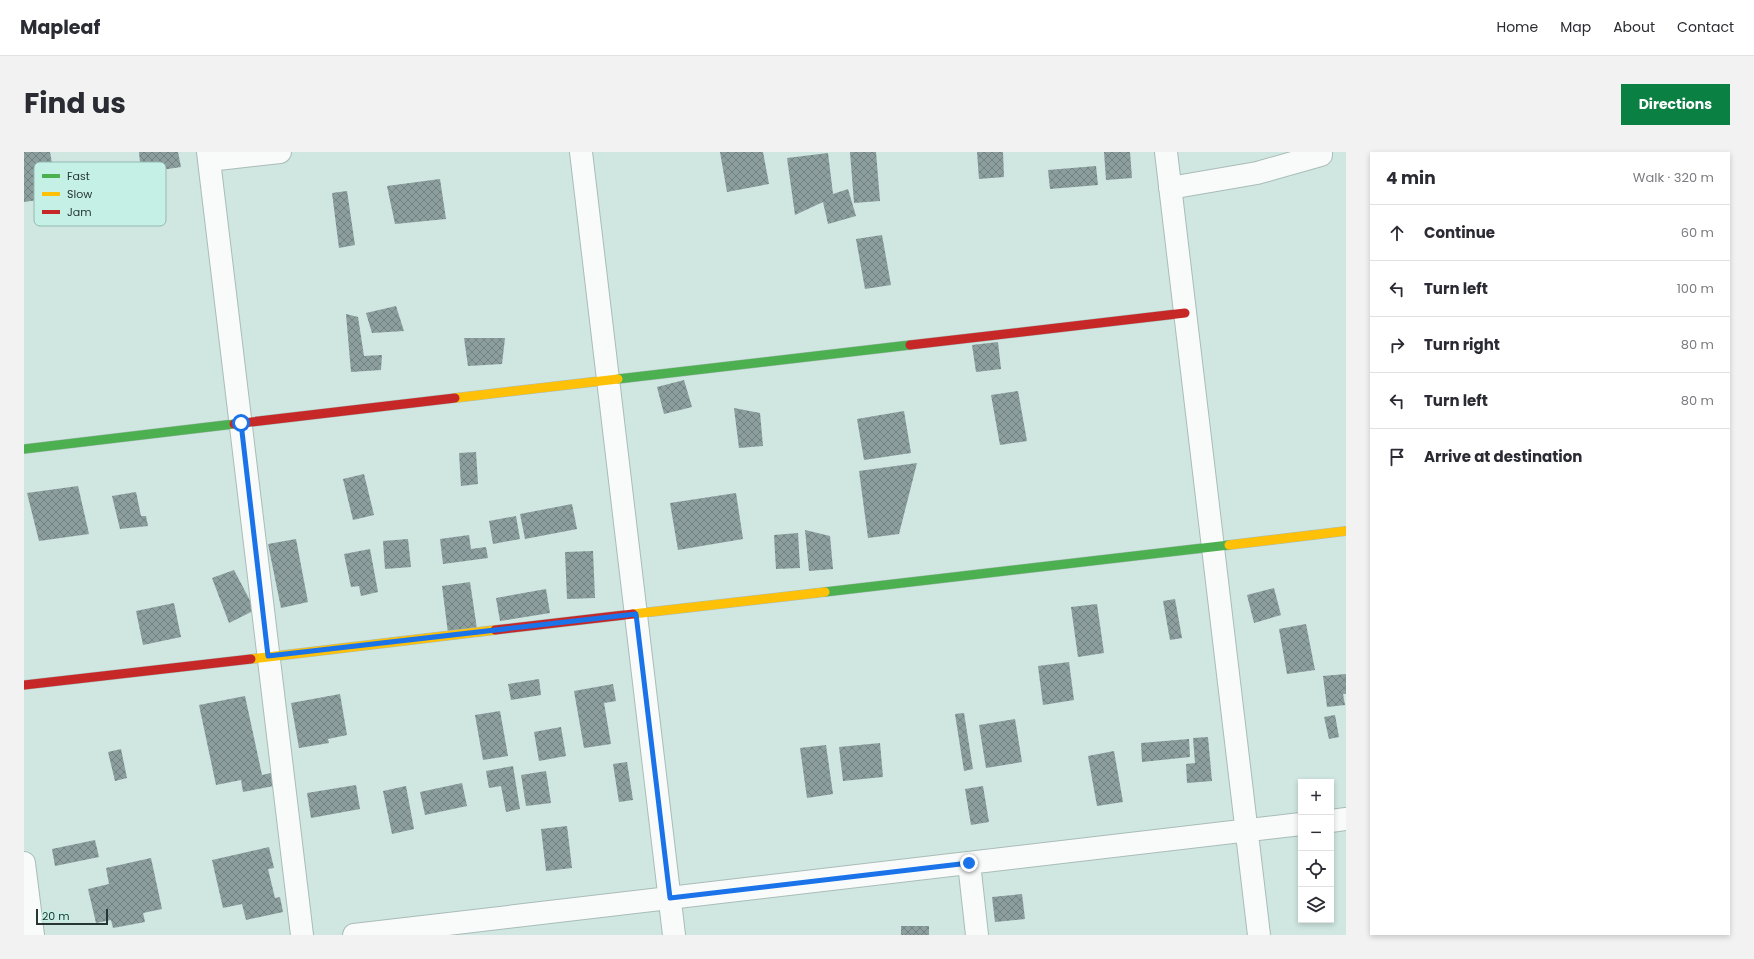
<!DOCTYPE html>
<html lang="en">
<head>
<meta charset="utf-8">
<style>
	:root { --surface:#fff; --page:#f2f2f3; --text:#2b2b33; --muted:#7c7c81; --line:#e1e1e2; --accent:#0b8043 }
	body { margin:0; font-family:Poppins,sans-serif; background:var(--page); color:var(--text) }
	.controls { position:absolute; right:12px; bottom:12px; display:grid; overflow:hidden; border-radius:0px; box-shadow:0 2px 6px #0003 }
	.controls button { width:36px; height:36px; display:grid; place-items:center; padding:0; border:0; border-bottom:1px solid var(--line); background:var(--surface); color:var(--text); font:20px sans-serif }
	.scale { position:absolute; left:12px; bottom:10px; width:72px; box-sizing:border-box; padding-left:4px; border:2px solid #263733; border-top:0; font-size:11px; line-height:14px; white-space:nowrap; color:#263733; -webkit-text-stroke:3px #c5f0e6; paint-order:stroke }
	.stop { position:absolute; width:12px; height:12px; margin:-9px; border:3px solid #1a73e8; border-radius:50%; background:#fff }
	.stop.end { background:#1a73e8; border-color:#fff; box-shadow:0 1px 4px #0008 }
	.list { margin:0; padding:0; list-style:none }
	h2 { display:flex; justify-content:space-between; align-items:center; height:52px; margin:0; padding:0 16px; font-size:17px }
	h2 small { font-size:13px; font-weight:400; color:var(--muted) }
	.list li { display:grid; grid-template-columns:26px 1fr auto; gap:12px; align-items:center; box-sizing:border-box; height:56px; padding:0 16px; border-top:1px solid var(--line) }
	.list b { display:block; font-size:15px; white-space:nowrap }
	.list em { font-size:13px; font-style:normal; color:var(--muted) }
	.icon { flex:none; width:22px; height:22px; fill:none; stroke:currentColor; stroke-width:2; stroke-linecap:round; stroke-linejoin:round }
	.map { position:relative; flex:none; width:1322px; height:783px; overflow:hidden; border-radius:0px }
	header { display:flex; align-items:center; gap:24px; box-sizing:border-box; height:56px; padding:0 20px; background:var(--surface); border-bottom:1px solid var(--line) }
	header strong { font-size:19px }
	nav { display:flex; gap:22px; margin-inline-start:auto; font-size:14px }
	.intro { display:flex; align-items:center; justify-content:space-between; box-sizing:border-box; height:96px; padding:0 24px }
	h1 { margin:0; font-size:28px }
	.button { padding:10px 18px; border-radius:0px; background:var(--accent); color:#fff; font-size:14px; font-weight:700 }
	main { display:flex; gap:24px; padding:0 24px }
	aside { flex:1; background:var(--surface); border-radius:0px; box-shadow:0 2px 6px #0003 }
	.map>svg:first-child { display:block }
	.building { fill:url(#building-cross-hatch) }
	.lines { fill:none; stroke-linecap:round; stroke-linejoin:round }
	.street-casing { stroke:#aabcb8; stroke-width:24 }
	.fast-casing { stroke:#aabcb8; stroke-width:10 }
	.slow-casing { stroke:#aabcb8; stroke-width:10 }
	.jam-casing { stroke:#aabcb8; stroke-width:10 }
	.street { stroke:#f8fbfa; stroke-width:22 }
	.fast { stroke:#4caf50; stroke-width:9 }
	.slow { stroke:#ffc107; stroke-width:9 }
	.jam { stroke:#c62828; stroke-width:9 }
	.route { stroke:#1a73e8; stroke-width:5 }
	.key { fill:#c5f0e6; stroke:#95b8b0; stroke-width:1 }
	.key-label { font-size:11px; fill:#263733 }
</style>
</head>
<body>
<header>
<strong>Mapleaf</strong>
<nav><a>Home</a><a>Map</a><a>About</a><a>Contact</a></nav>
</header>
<div class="intro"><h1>Find us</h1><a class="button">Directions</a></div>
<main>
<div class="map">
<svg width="1322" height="783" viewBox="0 0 1322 783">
	<defs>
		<pattern id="building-cross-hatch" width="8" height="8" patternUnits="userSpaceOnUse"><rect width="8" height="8" fill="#8c9e9d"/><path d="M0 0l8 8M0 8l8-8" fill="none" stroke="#728281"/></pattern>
	</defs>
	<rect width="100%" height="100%" fill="#cfe6e1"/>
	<path class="building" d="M 0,0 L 26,0 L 34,45 L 0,50 Z
		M 115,0 L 154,0 L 157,15 L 117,21 Z
		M 696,0 L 739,0 L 745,32 L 703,40 Z
		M 826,0 L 852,0 L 856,49 L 830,51 Z
		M 953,0 L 979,0 L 980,25 L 955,27 Z
		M 1080,0 L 1106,0 L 1108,26 L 1082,28 Z
		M 804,1 L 809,42 L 824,37 L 832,64 L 804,72 L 799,50 L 771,63 L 763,6 Z
		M 1072,14 L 1074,33 L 1026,37 L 1024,18 Z
		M 416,27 L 422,67 L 371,72 L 363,34 Z
		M 323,39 L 331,93 L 315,96 L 308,41 Z
		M 858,83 L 867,133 L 841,137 L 832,87 Z
		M 372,154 L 380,179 L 348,181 L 342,161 Z
		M 322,162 L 334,165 L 340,204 L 358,203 L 357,218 L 327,220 Z
		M 440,186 L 481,186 L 478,212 L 444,214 Z
		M 974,190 L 977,217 L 952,220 L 948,193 Z
		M 660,228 L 668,255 L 640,262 L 633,235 Z
		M 994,239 L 1003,289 L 976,293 L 967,243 Z
		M 710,256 L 736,261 L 739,294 L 715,296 Z
		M 880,259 L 887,301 L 840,308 L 833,267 Z
		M 452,300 L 454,332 L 437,334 L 435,301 Z
		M 893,311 L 875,382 L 844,386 L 835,319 Z
		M 340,322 L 350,363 L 329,368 L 319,327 Z
		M 54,334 L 65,382 L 15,389 L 3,341 Z
		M 112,340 L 117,364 L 122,364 L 124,374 L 96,377 L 88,344 Z
		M 712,341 L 719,387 L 654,398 L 646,351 Z
		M 548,352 L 553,377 L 501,387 L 496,362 Z
		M 492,364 L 496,387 L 469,392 L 465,369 Z
		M 781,378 L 806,384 L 809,417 L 785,419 Z
		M 774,381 L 776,416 L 752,417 L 750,383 Z
		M 445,383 L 447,397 L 462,395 L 464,406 L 419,412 L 416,387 Z
		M 272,387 L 284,450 L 257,456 L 244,392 Z
		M 384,387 L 387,415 L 361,417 L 359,389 Z
		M 346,397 L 354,440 L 337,444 L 335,434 L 327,435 L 320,402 Z
		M 569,399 L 571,446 L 543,447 L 541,400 Z
		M 210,418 L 231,458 L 205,471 L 188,426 Z
		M 446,430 L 453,477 L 424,481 L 418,434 Z
		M 1250,436 L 1257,463 L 1230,471 L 1223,443 Z
		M 522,437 L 526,461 L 476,469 L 472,446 Z
		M 1151,447 L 1158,486 L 1146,488 L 1139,449 Z
		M 150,451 L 157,485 L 119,493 L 112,459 Z
		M 1073,452 L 1080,501 L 1054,505 L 1047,455 Z
		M 1282,472 L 1291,518 L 1263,522 L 1255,477 Z
		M 1045,510 L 1050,548 L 1019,553 L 1014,514 Z
		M 1322,522 L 1322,542 L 1319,542 L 1321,553 L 1303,555 L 1299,524 Z
		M 515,527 L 517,543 L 487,548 L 484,532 Z
		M 589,532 L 592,549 L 580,551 L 587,592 L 560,596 L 550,539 Z
		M 316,542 L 323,583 L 304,587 L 305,591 L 275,596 L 267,551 Z
		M 221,544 L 238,623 L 247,621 L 250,634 L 219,640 L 217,628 L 192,633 L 175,553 Z
		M 476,559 L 484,604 L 459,608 L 451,563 Z
		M 940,561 L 949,617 L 940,619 L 931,562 Z
		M 1311,563 L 1315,585 L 1305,587 L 1300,565 Z
		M 991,567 L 998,610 L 962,616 L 955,573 Z
		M 537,575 L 542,604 L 515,609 L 510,580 Z
		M 1184,585 L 1188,629 L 1163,631 L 1162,612 L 1171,611 L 1169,586 Z
		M 1165,587 L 1166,605 L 1118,610 L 1117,591 Z
		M 856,591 L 859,625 L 819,629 L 815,595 Z
		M 802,593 L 809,642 L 783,646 L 776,596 Z
		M 97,597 L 103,626 L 91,629 L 84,600 Z
		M 1090,599 L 1099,650 L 1073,654 L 1064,604 Z
		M 603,610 L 609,648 L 595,650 L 589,612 Z
		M 489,614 L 496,657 L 482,660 L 477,634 L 465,636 L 462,619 Z
		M 522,619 L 527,651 L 502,654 L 497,623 Z
		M 438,631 L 443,654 L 401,663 L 396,640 Z
		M 332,633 L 336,657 L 287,666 L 283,641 Z
		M 382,634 L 390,677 L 368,682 L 359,639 Z
		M 959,634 L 965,670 L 947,673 L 941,637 Z
		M 543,674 L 548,716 L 522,719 L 517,677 Z
		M 71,688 L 75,705 L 31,714 L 28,697 Z
		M 245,695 L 250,716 L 244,717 L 251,746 L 256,745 L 259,760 L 222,768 L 218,752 L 199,756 L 188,708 Z
		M 127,706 L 138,757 L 119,761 L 121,770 L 89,776 L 87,768 L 72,771 L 64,737 L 85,732 L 82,716 Z
		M 998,742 L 1001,767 L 971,770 L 968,745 Z
		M 877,774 L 905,774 L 905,783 L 877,783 Z"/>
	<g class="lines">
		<defs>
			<path id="street" d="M 184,0 L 278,783
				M 557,0 L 650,783
				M 1142,0 L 1235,783
				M 185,8 L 256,0
				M 1146,36 L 1233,21 L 1297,3 L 1297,0
				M 1307,669 L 1322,667
				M 0,711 L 9,783
				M 945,711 L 953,783
				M 330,783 L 1277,672"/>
			<path id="fast" d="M 594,227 L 886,193
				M 0,297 L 210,272
				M 801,440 L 1205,393"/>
			<path id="slow" d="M 431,246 L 594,227
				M 1205,393 L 1322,379
				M 609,462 L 801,440
				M 227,507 L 471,478"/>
			<path id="jam" d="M 886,193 L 1161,161
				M 210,272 L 431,246
				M 471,478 L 609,462
				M 0,533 L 227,507"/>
		</defs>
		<use href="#street" class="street-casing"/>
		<use href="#fast" class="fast-casing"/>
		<use href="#slow" class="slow-casing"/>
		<use href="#jam" class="jam-casing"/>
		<use href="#street" class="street"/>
		<use href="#fast" class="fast"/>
		<use href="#slow" class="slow"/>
		<use href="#jam" class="jam"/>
	</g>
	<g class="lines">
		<path class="route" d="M 217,271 L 244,504 L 612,462 L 646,746 L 945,711"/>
	</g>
	<rect x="10" y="10" width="132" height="64" rx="6" class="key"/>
	<rect x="18" y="22" width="18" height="4" fill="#4caf50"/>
	<rect x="18" y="40" width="18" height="4" fill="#ffc107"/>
	<rect x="18" y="58" width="18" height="4" fill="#c62828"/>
	<g class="key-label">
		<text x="43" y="28">Fast</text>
		<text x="43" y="46">Slow</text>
		<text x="43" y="64">Jam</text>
	</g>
</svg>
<div class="controls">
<button>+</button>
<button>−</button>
<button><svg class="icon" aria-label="locate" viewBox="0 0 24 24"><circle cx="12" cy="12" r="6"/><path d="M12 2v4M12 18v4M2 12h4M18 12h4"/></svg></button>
<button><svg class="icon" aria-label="layers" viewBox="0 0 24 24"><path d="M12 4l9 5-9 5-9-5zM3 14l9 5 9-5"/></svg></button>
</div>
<div class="scale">20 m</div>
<div class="stop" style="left:217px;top:271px"></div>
<div class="stop end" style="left:945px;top:711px"></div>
</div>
<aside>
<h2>4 min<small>Walk · 320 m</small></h2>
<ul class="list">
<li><svg class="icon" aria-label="ahead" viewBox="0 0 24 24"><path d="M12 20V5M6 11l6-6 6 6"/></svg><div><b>Continue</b></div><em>60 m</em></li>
<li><svg class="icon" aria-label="left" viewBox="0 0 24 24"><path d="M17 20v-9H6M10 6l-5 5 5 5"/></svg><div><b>Turn left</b></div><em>100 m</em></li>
<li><svg class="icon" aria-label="right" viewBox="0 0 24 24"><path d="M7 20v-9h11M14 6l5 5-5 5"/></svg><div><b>Turn right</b></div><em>80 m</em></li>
<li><svg class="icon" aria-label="left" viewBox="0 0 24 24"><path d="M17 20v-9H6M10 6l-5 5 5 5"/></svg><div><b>Turn left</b></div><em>80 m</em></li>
<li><svg class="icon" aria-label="arrive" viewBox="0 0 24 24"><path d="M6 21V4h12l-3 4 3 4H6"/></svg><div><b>Arrive at destination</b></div></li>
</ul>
</aside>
</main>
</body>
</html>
